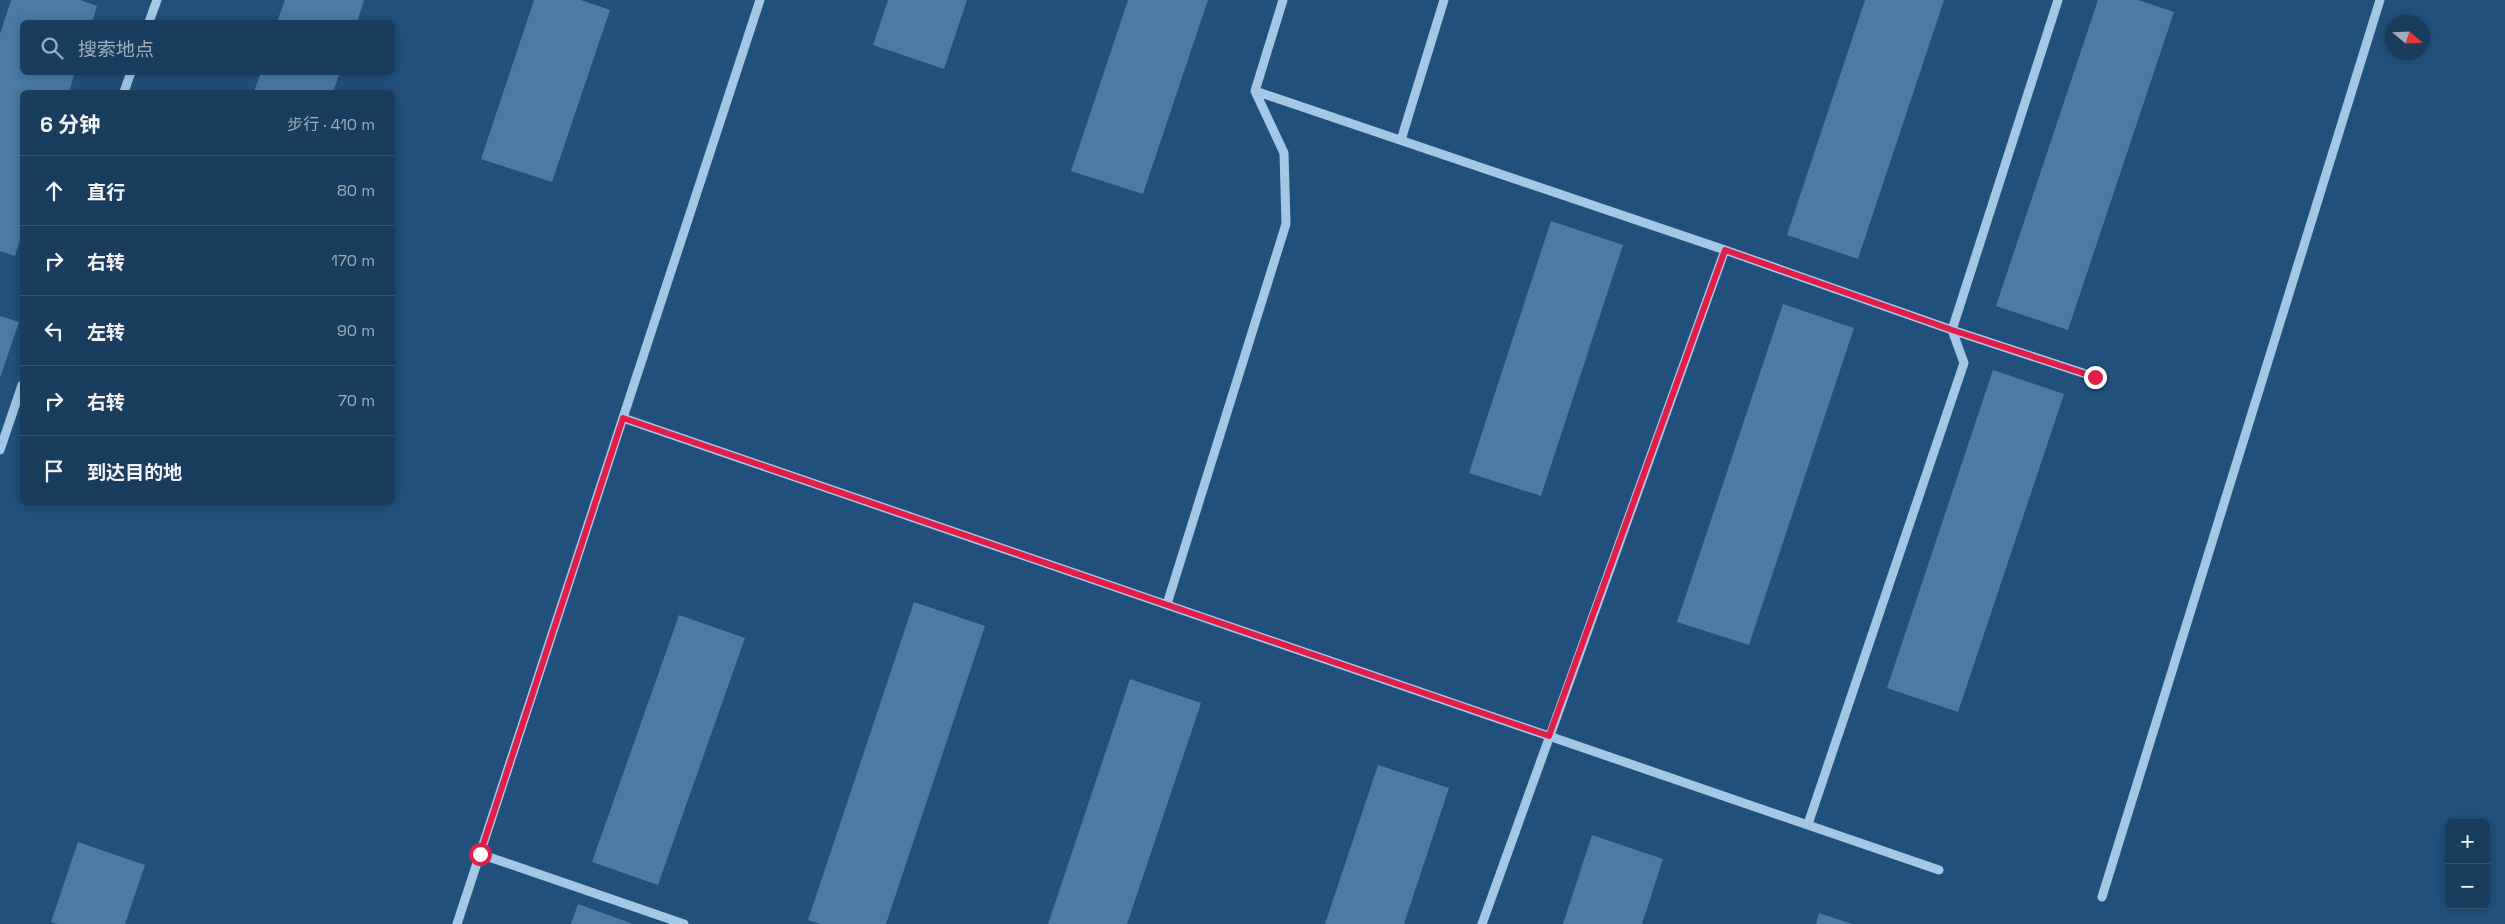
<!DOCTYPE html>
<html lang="zh">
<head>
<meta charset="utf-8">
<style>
	:root { --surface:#1a3c5d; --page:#234363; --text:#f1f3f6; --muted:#9fadbc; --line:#385672 }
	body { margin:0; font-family:"Space Grotesk","Noto Sans SC",sans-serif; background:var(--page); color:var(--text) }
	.controls { position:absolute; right:15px; bottom:15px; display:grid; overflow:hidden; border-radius:8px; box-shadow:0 2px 12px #0003 }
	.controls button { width:45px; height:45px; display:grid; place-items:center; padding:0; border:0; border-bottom:1px solid var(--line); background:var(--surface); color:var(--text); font:25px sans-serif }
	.compass { position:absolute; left:2385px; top:15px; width:45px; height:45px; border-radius:50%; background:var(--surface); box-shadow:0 2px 12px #0003; rotate:109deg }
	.stop { position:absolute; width:15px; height:15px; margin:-11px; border:4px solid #e11d48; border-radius:50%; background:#fff }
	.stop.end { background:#e11d48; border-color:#fff; box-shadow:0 1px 5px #0008 }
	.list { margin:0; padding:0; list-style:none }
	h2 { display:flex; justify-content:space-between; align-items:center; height:65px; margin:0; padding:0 20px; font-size:21px }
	h2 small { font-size:16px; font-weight:400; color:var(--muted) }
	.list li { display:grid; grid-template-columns:32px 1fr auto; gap:15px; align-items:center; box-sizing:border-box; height:70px; padding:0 20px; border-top:1px solid var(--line) }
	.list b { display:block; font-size:19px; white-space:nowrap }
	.list em { font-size:16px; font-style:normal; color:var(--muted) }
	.icon { flex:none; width:28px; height:28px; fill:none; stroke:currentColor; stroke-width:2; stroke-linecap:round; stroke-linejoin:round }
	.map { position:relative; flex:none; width:2505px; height:924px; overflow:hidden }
	.search { position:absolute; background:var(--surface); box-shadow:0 2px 12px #0003; left:20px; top:20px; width:375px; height:55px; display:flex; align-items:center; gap:12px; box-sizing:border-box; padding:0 18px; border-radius:8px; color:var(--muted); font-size:19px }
	.panel { position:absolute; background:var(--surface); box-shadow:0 2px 12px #0003; left:20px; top:90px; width:375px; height:415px; border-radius:8px }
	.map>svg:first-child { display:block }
	.building { fill:#4a7aa5 }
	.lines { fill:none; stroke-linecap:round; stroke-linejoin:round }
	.minor { stroke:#a5c7e6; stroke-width:9 }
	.route { stroke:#e11d48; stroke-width:6 }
</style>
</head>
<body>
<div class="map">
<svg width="2505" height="924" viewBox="0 0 2505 924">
	<rect width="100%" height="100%" fill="#22507c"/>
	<path class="building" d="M 11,0 L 80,0 L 97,6 L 92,22 L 22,22 L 22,72 L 75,72 L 69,92 L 22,92 L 22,233 L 15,256 L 0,251 L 0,34 Z
		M 285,0 L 364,0 L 357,22 L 277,22 Z
		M 534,0 L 581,0 L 610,10 L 552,182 L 481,159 Z
		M 888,0 L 967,0 L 944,69 L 873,45 Z
		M 1128,0 L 1208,0 L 1143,194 L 1071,171 Z
		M 1865,0 L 1944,0 L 1858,259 L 1787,235 Z
		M 2098,0 L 2138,0 L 2174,12 L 2068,330 L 1996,306 Z
		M 261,72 L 340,72 L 333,92 L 254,92 Z
		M 1551,221 L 1623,245 L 1541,496 L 1469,473 Z
		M 1783,304 L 1854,328 L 1749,645 L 1677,622 Z
		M 0,316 L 19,322 L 0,378 Z
		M 1993,370 L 2064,394 L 1958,712 L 1887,688 Z
		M 914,602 L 985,626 L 886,924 L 820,924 L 808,920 Z
		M 679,615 L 745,638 L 658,885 L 592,862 Z
		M 1130,679 L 1201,703 L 1127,924 L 1048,924 Z
		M 1378,765 L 1449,788 L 1404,924 L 1325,924 Z
		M 1592,835 L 1663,859 L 1642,924 L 1563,924 Z
		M 78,842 L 145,865 L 125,924 L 57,924 L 51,922 Z
		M 578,904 L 633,924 L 571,924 Z
		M 1819,913 L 1852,924 L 1816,924 Z"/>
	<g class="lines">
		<path class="minor" d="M 149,22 L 157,0
			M 1255,91 L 1725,250 L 1952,330 L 2095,377
			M 124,92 L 131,72
			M 1401,140 L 1444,0
			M 623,418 L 1939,870
			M 0,450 L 22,385
			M 1167,604 L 1286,224 L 1284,153 L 1255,91 L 1283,0
			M 1808,824 L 1964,363 L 1952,330 L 2058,0
			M 480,854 L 684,924
			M 2102,897 L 2380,0
			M 457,924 L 760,0
			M 1482,924 L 1725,250"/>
	</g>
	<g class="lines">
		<path class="route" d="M 480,854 L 623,418 L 1549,736 L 1725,250 L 1952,330 L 2095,377"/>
	</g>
</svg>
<div class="controls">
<button>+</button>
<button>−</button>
</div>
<svg class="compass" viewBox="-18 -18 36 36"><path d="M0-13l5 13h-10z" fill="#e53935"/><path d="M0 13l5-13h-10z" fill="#9fadbc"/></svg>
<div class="stop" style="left:480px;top:854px"></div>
<div class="stop end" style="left:2095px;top:377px"></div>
<div class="search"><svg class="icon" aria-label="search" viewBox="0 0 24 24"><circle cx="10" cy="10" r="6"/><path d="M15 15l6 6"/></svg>搜索地点</div>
<section class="panel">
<h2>6 分钟<small>步行 · 410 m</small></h2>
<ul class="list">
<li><svg class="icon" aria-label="ahead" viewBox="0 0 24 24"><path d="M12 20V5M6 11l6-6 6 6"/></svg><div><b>直行</b></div><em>80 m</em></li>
<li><svg class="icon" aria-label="right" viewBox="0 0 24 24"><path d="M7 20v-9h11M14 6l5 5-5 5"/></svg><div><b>右转</b></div><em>170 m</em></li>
<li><svg class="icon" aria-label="left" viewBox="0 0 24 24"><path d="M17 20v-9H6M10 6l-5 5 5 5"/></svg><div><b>左转</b></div><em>90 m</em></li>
<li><svg class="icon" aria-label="right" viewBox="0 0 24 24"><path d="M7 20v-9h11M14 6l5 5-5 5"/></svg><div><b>右转</b></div><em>70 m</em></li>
<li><svg class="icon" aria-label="arrive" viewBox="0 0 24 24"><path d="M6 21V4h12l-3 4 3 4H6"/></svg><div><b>到达目的地</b></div></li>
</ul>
</section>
</div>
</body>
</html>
